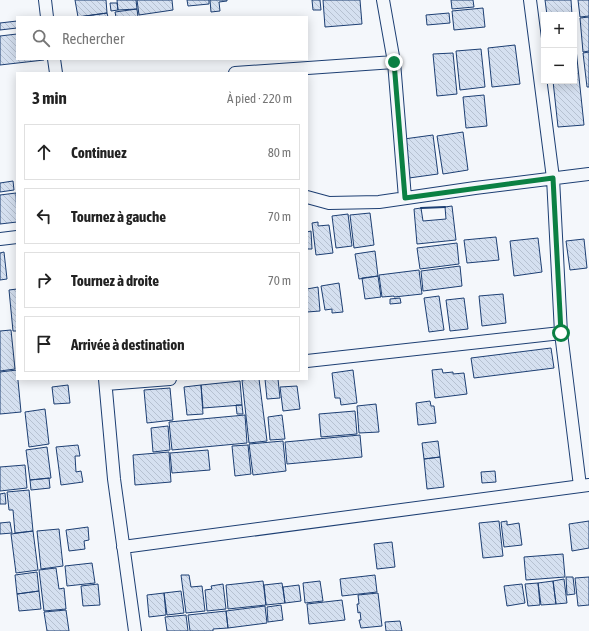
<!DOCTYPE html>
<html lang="fr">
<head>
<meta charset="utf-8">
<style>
	:root { --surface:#fff; --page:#f2f2f2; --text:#222; --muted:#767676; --line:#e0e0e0 }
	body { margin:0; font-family:"Asap Condensed",sans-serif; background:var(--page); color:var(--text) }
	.controls { position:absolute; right:12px; top:12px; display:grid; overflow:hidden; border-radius:0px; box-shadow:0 2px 10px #0003 }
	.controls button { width:36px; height:36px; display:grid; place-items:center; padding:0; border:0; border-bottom:1px solid var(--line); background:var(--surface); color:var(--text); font:20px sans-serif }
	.stop { position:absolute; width:12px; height:12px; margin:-9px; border:3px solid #0b8043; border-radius:50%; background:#fff }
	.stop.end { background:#0b8043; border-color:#fff; box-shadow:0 1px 4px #0008 }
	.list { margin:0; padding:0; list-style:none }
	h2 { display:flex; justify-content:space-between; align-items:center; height:52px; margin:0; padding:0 16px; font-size:17px }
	h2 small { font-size:13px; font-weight:400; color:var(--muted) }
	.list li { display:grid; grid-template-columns:26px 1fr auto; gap:12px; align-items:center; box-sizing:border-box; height:56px; margin:0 8px 8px; padding:0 8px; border:1px solid var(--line); border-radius:0px }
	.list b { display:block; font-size:15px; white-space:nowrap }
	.list em { font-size:13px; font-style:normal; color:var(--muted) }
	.icon { flex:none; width:22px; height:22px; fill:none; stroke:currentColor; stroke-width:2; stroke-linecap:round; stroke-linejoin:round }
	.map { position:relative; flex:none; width:589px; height:631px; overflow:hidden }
	.search { position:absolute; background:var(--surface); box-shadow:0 2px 10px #0003; left:16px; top:16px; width:292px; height:44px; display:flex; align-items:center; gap:10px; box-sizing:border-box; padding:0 14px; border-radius:0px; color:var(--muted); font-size:15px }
	.panel { position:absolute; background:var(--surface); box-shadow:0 2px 10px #0003; left:16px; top:72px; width:292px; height:308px; border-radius:0px }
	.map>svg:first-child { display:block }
	.building { fill:url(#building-back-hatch); stroke:#1d3f73 }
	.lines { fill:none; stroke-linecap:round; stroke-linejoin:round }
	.minor-casing { stroke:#1d3f73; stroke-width:14 }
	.minor { stroke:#f4f7fb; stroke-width:12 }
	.wall { stroke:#1d3f73; stroke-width:2 }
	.route { stroke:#0b8043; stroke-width:5 }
</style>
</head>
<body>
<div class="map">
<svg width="589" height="631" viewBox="0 0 589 631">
	<defs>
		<pattern id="building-back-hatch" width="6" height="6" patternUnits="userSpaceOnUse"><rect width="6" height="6" fill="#d5e0f0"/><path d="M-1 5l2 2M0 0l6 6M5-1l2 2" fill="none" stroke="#b6c1d1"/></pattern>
	</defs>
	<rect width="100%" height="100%" fill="#f4f7fb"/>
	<path class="building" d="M 75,0 L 106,0 L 107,13 L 78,17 Z
		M 117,0 L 136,0 L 137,9 L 118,10 Z
		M 137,0 L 172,0 L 173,10 L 139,15 Z
		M 187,0 L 209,0 L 209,4 L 188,6 Z
		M 210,0 L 227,0 L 227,1 L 219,2 L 220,11 L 211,12 Z
		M 312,0 L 320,0 L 321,10 L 313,10 Z
		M 323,0 L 360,0 L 362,24 L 325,27 Z
		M 451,0 L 473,0 L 474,7 L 452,9 Z
		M 545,0 L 571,0 L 572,15 L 547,15 Z
		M 578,0 L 589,0 L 589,16 L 580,17 Z
		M 110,3 L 117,3 L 118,10 L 111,11 Z
		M 483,8 L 485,27 L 454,30 L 452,11 Z
		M 137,9 L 138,17 L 116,17 L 115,12 Z
		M 107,13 L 108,17 L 77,17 L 78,17 Z
		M 449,13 L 450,23 L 427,25 L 426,15 Z
		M 589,17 L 589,51 L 583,52 L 580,18 Z
		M 17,21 L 17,28 L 0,30 L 0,23 Z
		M 574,30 L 584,125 L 558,127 L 553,81 L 574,81 Z
		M 17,34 L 17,59 L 44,59 L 44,60 L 0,65 L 0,36 Z
		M 515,45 L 520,84 L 492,87 L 488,48 Z
		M 481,49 L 485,87 L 460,90 L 456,51 Z
		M 589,52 L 589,87 L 587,87 L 583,53 Z
		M 453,53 L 457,94 L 437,96 L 433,54 Z
		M 484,95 L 487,126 L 466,128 L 463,97 Z
		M 463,132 L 468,170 L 443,174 L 437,136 Z
		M 433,135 L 438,174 L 409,178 L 404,139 Z
		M 13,181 L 14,190 L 0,192 L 0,183 Z
		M 16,193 L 17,222 L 0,224 L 0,195 Z
		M 452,206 L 456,240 L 417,244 L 414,209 L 421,208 L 423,221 L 446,219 L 445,207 Z
		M 370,213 L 374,245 L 354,248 L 350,215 Z
		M 348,214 L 352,246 L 336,248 L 332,216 Z
		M 318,222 L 318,226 L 329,225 L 333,253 L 316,255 L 312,223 Z
		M 311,231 L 312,249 L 307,249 L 307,232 Z
		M 496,237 L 499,260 L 467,263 L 464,240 Z
		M 538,238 L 542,272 L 514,276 L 510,241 Z
		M 584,239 L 587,268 L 570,270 L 566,241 Z
		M 457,243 L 459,264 L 420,269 L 417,248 Z
		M 375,251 L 378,276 L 359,279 L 355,254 Z
		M 4,252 L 7,279 L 0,280 L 0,253 Z
		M 460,266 L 462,286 L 423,291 L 421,271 Z
		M 419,270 L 422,294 L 394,297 L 394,296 L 382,297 L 379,275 Z
		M 378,276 L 381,297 L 365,299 L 362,278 Z
		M 339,283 L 343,312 L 332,313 L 332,309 L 325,310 L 321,286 Z
		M 318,287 L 320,311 L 307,312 L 307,289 Z
		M 17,289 L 17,331 L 13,331 L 9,290 Z
		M 503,294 L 506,323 L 482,326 L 479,296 Z
		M 439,296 L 444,330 L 429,332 L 424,298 Z
		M 400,298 L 401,303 L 390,304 L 390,299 Z
		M 464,298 L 468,329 L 450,331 L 446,300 Z
		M 11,330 L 15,369 L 0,371 L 0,331 Z
		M 551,348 L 554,368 L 474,378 L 471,358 Z
		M 442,369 L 443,373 L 453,372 L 453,374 L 464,373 L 467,394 L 435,398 L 432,370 Z
		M 17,370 L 21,412 L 0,414 L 0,372 Z
		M 353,370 L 357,403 L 341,405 L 340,398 L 335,398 L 332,373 Z
		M 251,379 L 259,379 L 267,441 L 249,443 L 242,380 Z
		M 265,379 L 278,379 L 280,398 L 267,399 Z
		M 240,381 L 242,405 L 203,408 L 201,385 Z
		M 68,385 L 70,403 L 54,404 L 52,387 Z
		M 201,385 L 203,414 L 187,415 L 184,387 Z
		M 297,386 L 300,409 L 283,411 L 280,387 Z
		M 170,388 L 173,420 L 147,423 L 144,390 Z
		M 430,401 L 431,406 L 434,406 L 436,423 L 418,425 L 416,403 Z
		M 376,404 L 379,432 L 359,433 L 357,406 Z
		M 236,405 L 242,405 L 243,414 L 237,414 Z
		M 45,409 L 49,444 L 29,447 L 25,412 Z
		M 355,411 L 357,434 L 321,437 L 319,414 Z
		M 245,415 L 247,443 L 172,450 L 169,422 Z
		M 282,415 L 285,439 L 270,440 L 268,417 Z
		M 168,426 L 170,450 L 153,452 L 151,428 Z
		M 360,435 L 362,457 L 287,464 L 285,442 Z
		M 283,441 L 286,471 L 253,475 L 249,444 Z
		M 438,441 L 440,457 L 424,459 L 422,443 Z
		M 78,445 L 80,456 L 75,456 L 76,472 L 81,471 L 83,482 L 61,485 L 56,447 Z
		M 248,445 L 251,474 L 235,476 L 232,446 Z
		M 47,447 L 51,478 L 30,480 L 26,450 Z
		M 208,450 L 210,470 L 172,473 L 170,453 Z
		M 169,452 L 171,482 L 135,485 L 133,455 Z
		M 440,457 L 444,487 L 427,489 L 424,459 Z
		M 25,465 L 27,488 L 0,491 L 0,467 Z
		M 495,471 L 496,482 L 482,483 L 481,472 Z
		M 49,478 L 50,488 L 31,490 L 30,480 Z
		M 29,490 L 33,531 L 15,533 L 13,510 L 9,510 L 7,492 Z
		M 5,493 L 6,504 L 0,504 L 0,494 Z
		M 499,521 L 503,556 L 483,558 L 479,523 Z
		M 507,521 L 507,525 L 519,523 L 522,545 L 504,547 L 501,522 Z
		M 589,521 L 589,548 L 572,551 L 569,524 Z
		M 10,522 L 12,533 L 0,534 L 0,523 Z
		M 88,527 L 89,540 L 84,541 L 85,549 L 69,551 L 66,530 Z
		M 59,529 L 63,566 L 41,569 L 37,531 Z
		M 33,531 L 38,570 L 16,573 L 11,534 Z
		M 392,542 L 395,567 L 377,569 L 374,544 Z
		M 563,554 L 565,577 L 526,580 L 524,557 Z
		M 92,563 L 95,583 L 67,586 L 65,566 Z
		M 56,568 L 59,589 L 64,588 L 66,609 L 44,611 L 39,570 Z
		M 37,572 L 39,591 L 17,594 L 15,575 Z
		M 181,575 L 189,575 L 191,587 L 202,586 L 205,611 L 186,613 Z
		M 375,575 L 377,592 L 342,596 L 340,579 Z
		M 566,577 L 573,577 L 575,594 L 567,595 Z
		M 589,577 L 589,605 L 578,606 L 575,578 Z
		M 564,579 L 567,603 L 556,604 L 553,581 Z
		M 263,581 L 266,605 L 228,609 L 226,585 Z
		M 320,581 L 323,601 L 305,603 L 303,583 Z
		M 553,581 L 556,604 L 541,605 L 538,583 Z
		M 282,583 L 285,603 L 266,605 L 264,585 Z
		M 538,583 L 540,605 L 528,606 L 525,584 Z
		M 98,584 L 100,605 L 83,606 L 81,586 Z
		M 223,584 L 226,609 L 207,611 L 205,590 L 212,589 L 211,586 Z
		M 522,584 L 525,603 L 507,606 L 504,586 Z
		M 299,585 L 301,601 L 285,603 L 283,587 Z
		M 39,591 L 41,609 L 19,611 L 17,594 Z
		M 181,591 L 184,613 L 167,615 L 164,593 Z
		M 164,593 L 166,615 L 149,617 L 147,595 Z
		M 378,593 L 382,626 L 361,628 L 359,620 L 361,620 L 360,612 L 358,613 L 357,604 L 359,604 L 358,595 Z
		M 342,600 L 345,620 L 309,624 L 307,604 Z
		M 281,605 L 283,620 L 268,622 L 267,607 Z
		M 265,606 L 267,623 L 228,628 L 226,611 Z
		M 66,610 L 69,631 L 47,631 L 44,612 Z
		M 226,611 L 228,628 L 213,629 L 213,631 L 190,631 L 188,615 Z
		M 186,615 L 188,631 L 167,631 L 165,617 Z
		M 400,621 L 402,631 L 386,631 L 385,622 Z"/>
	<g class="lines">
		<defs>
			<path id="minor" d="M 45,0 L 47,17
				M 383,0 L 394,62 L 405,198
				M 530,0 L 553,178 L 561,333 L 580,486
				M 54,59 L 56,73
				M 235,73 L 394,62
				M 307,197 L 329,203 L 379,202 L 475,188 L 589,174
				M 0,239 L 17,237
				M 307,361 L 561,333
				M 105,379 L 114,479 L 135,631
				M 106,384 L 170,379
				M 123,547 L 589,485"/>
		</defs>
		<use href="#minor" class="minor-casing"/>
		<use href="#minor" class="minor"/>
		<path class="wall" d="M 421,208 L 445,207"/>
	</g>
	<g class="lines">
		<path class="route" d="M 394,62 L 405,198 L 553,178 L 561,333"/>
	</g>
</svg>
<div class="controls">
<button>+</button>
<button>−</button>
</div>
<div class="stop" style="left:561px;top:333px"></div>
<div class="stop end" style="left:394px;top:62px"></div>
<div class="search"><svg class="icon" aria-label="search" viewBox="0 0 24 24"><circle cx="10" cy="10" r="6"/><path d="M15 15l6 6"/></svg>Rechercher</div>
<section class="panel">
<h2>3 min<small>À pied · 220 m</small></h2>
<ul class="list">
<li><svg class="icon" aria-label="ahead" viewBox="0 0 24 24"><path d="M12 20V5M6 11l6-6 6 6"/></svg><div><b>Continuez</b></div><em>80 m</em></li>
<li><svg class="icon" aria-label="left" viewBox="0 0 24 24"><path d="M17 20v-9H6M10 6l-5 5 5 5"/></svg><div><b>Tournez à gauche</b></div><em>70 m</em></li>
<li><svg class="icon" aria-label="right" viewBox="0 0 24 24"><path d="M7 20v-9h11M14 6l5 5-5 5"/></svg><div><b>Tournez à droite</b></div><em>70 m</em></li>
<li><svg class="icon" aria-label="arrive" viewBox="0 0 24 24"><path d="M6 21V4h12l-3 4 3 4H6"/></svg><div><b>Arrivée à destination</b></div></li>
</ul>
</section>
</div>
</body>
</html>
